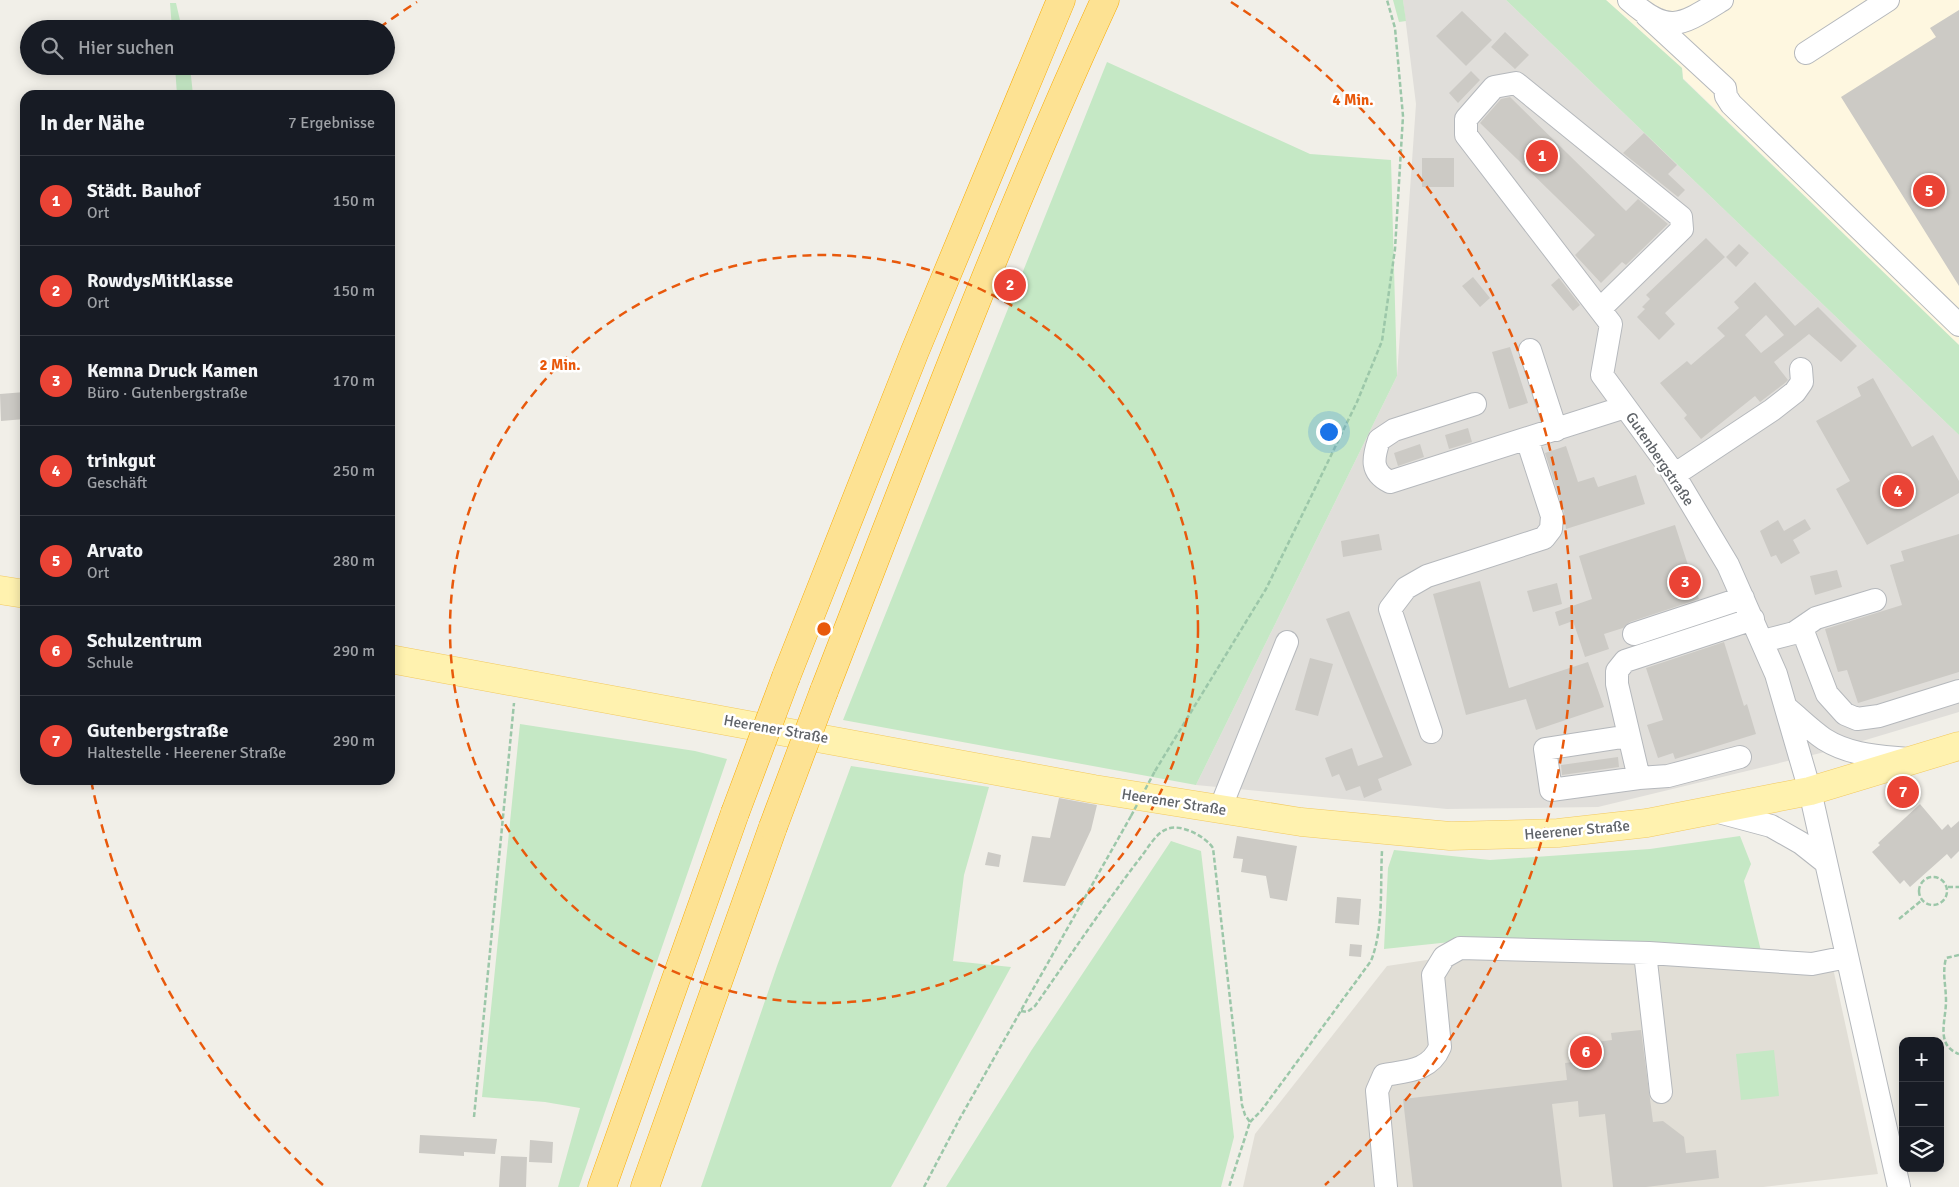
<!DOCTYPE html>
<html lang="de">
<head>
<meta charset="utf-8">
<style>
	:root { --surface:#171b24; --page:#20242c; --text:#f1f3f6; --muted:#9ea1a6; --line:#363941; --accent:#ea4335 }
	body { margin:0; font-family:Signika,sans-serif; background:var(--page); color:var(--text) }
	.controls { position:absolute; right:15px; bottom:15px; display:grid; overflow:hidden; border-radius:10px; box-shadow:0 2px 12px #0003 }
	.controls button { width:45px; height:45px; display:grid; place-items:center; padding:0; border:0; border-bottom:1px solid var(--line); background:var(--surface); color:var(--text); font:25px sans-serif }
	.you { position:absolute; left:1328px; top:431px; width:18px; height:18px; margin:-12px; border:4px solid #fff; border-radius:50%; background:#1a73e8; box-shadow:0 0 0 8px #1a73e833 }
	.badge { display:grid; place-items:center; width:32px; height:32px; border-radius:50%; background:var(--accent); color:#fff; font-size:16px; font-weight:700 }
	.pin { position:absolute; translate:-50% -50%; border:2px solid #fff; box-shadow:0 1px 5px #0006 }
	.list { margin:0; padding:0; list-style:none }
	h2 { display:flex; justify-content:space-between; align-items:center; height:65px; margin:0; padding:0 20px; font-size:21px }
	h2 small { font-size:16px; font-weight:400; color:var(--muted) }
	.list li { display:grid; grid-template-columns:32px 1fr auto; gap:15px; align-items:center; box-sizing:border-box; height:90px; padding:0 20px; border-top:1px solid var(--line) }
	.list b { display:block; font-size:19px; white-space:nowrap }
	.list p { margin:0; font-size:16px; white-space:nowrap; color:var(--muted) }
	.list em { font-size:16px; font-style:normal; color:var(--muted) }
	.icon { flex:none; width:28px; height:28px; fill:none; stroke:currentColor; stroke-width:2; stroke-linecap:round; stroke-linejoin:round }
	.map { position:relative; flex:none; width:1959px; height:1187px; overflow:hidden }
	.search { position:absolute; background:var(--surface); box-shadow:0 2px 12px #0003; left:20px; top:20px; width:375px; height:55px; display:flex; align-items:center; gap:12px; box-sizing:border-box; padding:0 18px; border-radius:28px; color:var(--muted); font-size:19px }
	.panel { position:absolute; background:var(--surface); box-shadow:0 2px 12px #0003; left:20px; top:90px; width:375px; height:695px; border-radius:15px }
	.map>svg:first-child { display:block }
	.commercial { fill:#fef7e0 }
	.industrial { fill:#e0deda }
	.education { fill:#e1ded6 }
	.green { fill:#c5e8c5 }
	.building { fill:#cccac5; fill-rule:evenodd }
	.lines { fill:none; stroke-linecap:round; stroke-linejoin:round }
	.minor-casing { stroke:#b5b8bc; stroke-width:24 }
	.major-casing { stroke:#f2c960; stroke-width:29 }
	.highway-casing { stroke:#f9ab00; stroke-width:29 }
	.path { stroke:#9cc7a9; stroke-width:2.5; stroke-dasharray:5 2.5; stroke-linecap:butt }
	.minor { stroke:#fff; stroke-width:22 }
	.major { stroke:#fff2af; stroke-width:28 }
	.highway { stroke:#fde293; stroke-width:28 }
	.highway-bridge-casing { stroke:#f9ab00; stroke-width:29; stroke-linecap:butt }
	.path-bridge { stroke:#9cc7a9; stroke-width:2.5; stroke-dasharray:5 2.5; stroke-linecap:butt }
	.highway-bridge { stroke:#fde293; stroke-width:28 }
	.ring { fill:none; stroke:#e8590c; stroke-width:2.5; stroke-dasharray:9 6 }
	.labels { text-anchor:middle; stroke-width:5; stroke-linejoin:round; paint-order:stroke }
	.street-label { font-size:15px; fill:#5f6368; stroke:#fff }
	.centre { fill:#e8590c; stroke:#fff; stroke-width:2.5 }
	.ring-label { font-size:15px; text-anchor:middle; font-weight:bold; fill:#e8590c; stroke:#fff; stroke-width:5; stroke-linejoin:round; paint-order:stroke }
</style>
</head>
<body>
<div class="map">
<svg width="1959" height="1187" viewBox="0 0 1959 1187">
	<rect width="100%" height="100%" fill="#f1efe8"/>
	<path class="commercial" d="M 1606,0 L 1959,0 L 1959,345 L 1683,78 L 1682,68 Z"/>
	<path class="industrial" d="M 1403,0 L 1506,0 L 1959,435 L 1959,712 L 1829,751 L 1598,807 L 1447,809 L 1196,785 L 1397,376 L 1416,104 Z"/>
	<path class="education" d="M 1460,955 L 1833,968 L 1878,1174 L 1763,1187 L 1243,1187 L 1255,1134 L 1387,966 Z"/>
	<path class="green" d="M 1393,0 L 1403,0 L 1406,21 L 1399,22 Z
		M 1506,0 L 1606,0 L 1682,68 L 1683,79 L 1959,345 L 1959,435 Z
		M 170,3 L 176,3 L 182,29 L 172,29 Z
		M 1107,62 L 1310,154 L 1391,160 L 1397,376 L 1196,785 L 843,720 Z
		M 175,66 L 190,66 L 193,95 L 177,95 Z
		M 520,724 L 695,751 L 727,759 L 579,1187 L 558,1187 L 580,1108 L 545,1102 L 482,1097 Z
		M 851,766 L 989,787 L 964,875 L 953,961 L 1011,967 L 891,1187 L 701,1187 L 777,966 Z
		M 1740,836 L 1751,864 L 1744,881 L 1761,951 L 1460,941 L 1384,949 L 1388,868 L 1394,850 L 1490,860 L 1650,849 Z
		M 1171,841 L 1201,851 L 1234,1137 L 1221,1187 L 946,1187 L 1031,1051 Z
		M 1774,1050 L 1779,1096 L 1741,1100 L 1736,1054 Z"/>
	<path class="building" d="M 1959,10 L 1959,286 L 1841,97 L 1936,37 L 1930,28 Z
		M 1462,11 L 1492,40 L 1466,66 L 1436,36 Z
		M 1505,32 L 1529,55 L 1515,69 L 1491,47 Z
		M 1471,71 L 1480,80 L 1458,103 L 1449,93 Z
		M 1510,97 L 1626,211 L 1638,199 L 1668,224 L 1626,265 L 1622,262 L 1601,283 L 1575,255 L 1595,235 L 1480,123 L 1501,99 Z
		M 1644,133 L 1677,165 L 1668,174 L 1685,190 L 1678,197 L 1623,153 Z
		M 1422,158 L 1454,158 L 1454,187 L 1422,187 Z
		M 1706,238 L 1725,257 L 1665,313 L 1675,324 L 1659,340 L 1637,317 L 1645,309 L 1642,307 L 1650,299 L 1646,295 Z
		M 1739,244 L 1749,253 L 1736,267 L 1726,257 Z
		M 1473,277 L 1490,298 L 1480,307 L 1462,286 Z
		M 1559,278 L 1580,305 L 1573,311 L 1551,285 Z
		M 1755,282 L 1795,326 L 1818,307 L 1857,346 L 1841,362 L 1809,334 L 1774,362 L 1788,380 L 1785,383 L 1760,402 L 1755,396 L 1701,439 L 1684,418 L 1687,415 L 1660,383 L 1687,361 L 1691,365 L 1725,336 L 1717,328 L 1739,308 L 1734,302 ZM 1766,315 L 1784,335 L 1761,353 L 1745,335 Z
		M 1510,347 L 1528,403 L 1509,409 L 1492,352 Z
		M 1873,378 L 1912,447 L 1933,435 L 1959,481 L 1959,493 L 1867,545 L 1836,489 L 1850,481 L 1816,421 L 1861,396 L 1857,387 Z
		M 25,392 L 25,419 L 1,421 L 0,394 Z
		M 1468,428 L 1472,442 L 1449,449 L 1445,435 Z
		M 1420,444 L 1424,457 L 1398,466 L 1394,453 Z
		M 1566,446 L 1578,482 L 1594,477 L 1598,487 L 1636,475 L 1645,504 L 1566,529 L 1564,512 L 1545,453 Z
		M 1805,519 L 1811,529 L 1793,540 L 1800,553 L 1781,564 L 1776,555 L 1771,557 L 1760,531 L 1778,520 L 1784,531 Z
		M 1675,525 L 1699,599 L 1630,622 L 1623,628 L 1604,634 L 1609,649 L 1585,657 L 1573,621 L 1559,626 L 1555,612 L 1592,599 L 1579,556 Z
		M 1379,534 L 1382,550 L 1343,557 L 1341,541 Z
		M 1959,534 L 1959,672 L 1858,703 L 1847,670 L 1838,672 L 1825,629 L 1902,605 L 1890,565 L 1904,561 L 1901,551 Z
		M 1837,570 L 1842,587 L 1815,595 L 1810,576 Z
		M 1480,581 L 1509,688 L 1588,662 L 1604,707 L 1536,730 L 1526,699 L 1466,715 L 1433,594 Z
		M 1557,583 L 1562,604 L 1533,612 L 1527,591 Z
		M 1349,611 L 1412,765 L 1378,779 L 1382,790 L 1364,798 L 1360,786 L 1346,791 L 1339,774 L 1332,777 L 1325,758 L 1352,748 L 1358,766 L 1383,757 L 1326,619 Z
		M 1724,642 L 1744,706 L 1747,704 L 1756,734 L 1675,759 L 1673,753 L 1658,758 L 1647,725 L 1663,720 L 1646,668 Z
		M 1310,658 L 1333,664 L 1318,716 L 1295,710 Z
		M 1618,757 L 1619,767 L 1562,775 L 1561,765 Z
		M 1059,798 L 1097,805 L 1091,830 L 1065,886 L 1023,882 L 1032,836 L 1050,838 Z
		M 1920,804 L 1942,830 L 1948,824 L 1951,828 L 1959,821 L 1959,851 L 1951,859 L 1947,854 L 1910,887 L 1904,880 L 1900,884 L 1872,852 L 1880,845 L 1878,843 Z
		M 1237,836 L 1297,846 L 1287,901 L 1270,898 L 1266,876 L 1241,872 L 1243,859 L 1233,858 Z
		M 988,852 L 1001,855 L 999,867 L 985,865 Z
		M 1337,897 L 1361,899 L 1359,925 L 1335,923 Z
		M 1350,944 L 1362,945 L 1361,957 L 1349,956 Z
		M 1641,1030 L 1653,1122 L 1663,1121 L 1684,1137 L 1686,1153 L 1716,1150 L 1719,1178 L 1646,1187 L 1613,1187 L 1605,1114 L 1579,1117 L 1578,1101 L 1552,1104 L 1562,1187 L 1413,1187 L 1403,1099 L 1567,1080 L 1565,1063 L 1573,1062 L 1571,1045 L 1612,1040 L 1611,1033 Z
		M 420,1135 L 497,1139 L 495,1154 L 464,1152 L 464,1156 L 419,1153 Z
		M 530,1140 L 553,1142 L 552,1163 L 529,1162 Z
		M 501,1156 L 527,1157 L 526,1187 L 499,1187 Z"/>
	<g class="lines">
		<defs>
			<path id="minor" d="M 1629,0 C 1669,35 1680,26 1722,0
				M 1647,16 L 1725,88 L 1726,96 L 1731,104 L 1959,325
				M 1806,53 L 1888,0
				M 1600,309 L 1682,229 L 1681,217 L 1516,83 L 1494,87 L 1466,119 L 1466,135 L 1611,324 L 1602,375 L 1670,468 L 1728,565 L 1776,674 L 1810,791 L 1899,1187
				M 1530,350 L 1556,430
				M 1475,404 L 1394,430 L 1379,440 C 1373,458 1370,472 1390,482 L 1625,407
				M 1674,475 L 1772,410 L 1795,392 L 1802,382 L 1801,369
				M 1794,633 L 1816,618 L 1875,600
				M 1634,634 L 1743,598
				M 1763,641 L 1794,633 L 1804,634 L 1827,694 L 1845,714 L 1857,719 L 1879,716 L 1959,691
				M 1788,709 C 1800,719 1811,730 1824,739 C 1849,755 1878,756 1907,759
				M 1431,732 L 1390,609 L 1406,588 L 1427,576 L 1544,538 L 1551,529 L 1552,516 L 1527,439
				M 1629,736 L 1545,749 L 1551,790 L 1639,778
				M 1740,757 L 1668,776 L 1639,778 L 1617,684 L 1617,671 L 1625,661 L 1753,619
				M 1220,809 L 1287,642
				M 1715,811 L 1771,826 L 1801,843 L 1825,862
				M 1645,953 L 1661,1092
				M 1386,1187 L 1377,1091 L 1384,1075 C 1407,1071 1430,1071 1440,1047 L 1433,975 L 1444,957 L 1460,948 L 1649,953 L 1812,964 L 1847,957"/>
			<path id="major" d="M 0,590 L 25,594
				M 390,659 L 1094,789 L 1301,822 L 1450,836 L 1558,833 L 1647,823 L 1810,791 L 1959,746"/>
			<path id="highway" d="M 786,677 L 915,351 L 1061,0
				M 824,691 C 914,460 1001,226 1105,0
				M 602,1187 L 735,813
				M 645,1187 L 773,827"/>
		</defs>
		<use href="#minor" class="minor-casing"/>
		<use href="#major" class="major-casing"/>
		<use href="#highway" class="highway-casing"/>
		<path class="path" d="M 1155,771 L 1266,589 L 1357,402 L 1382,341 L 1395,249 L 1403,116 L 1395,28 L 1387,0
			M1919 891a14 14 0 1 1 28 0a14 14 0 1 1-28 0Z
			M 1948,887 L 1959,887
			M 1899,919 L 1922,900
			M 1959,955 L 1946,958 C 1942,974 1946,985 1946,1001 C 1946,1021 1935,1045 1959,1054
			M 1021,1011 L 1027,1012 L 1035,1006 C 1070,956 1104,905 1141,857 C 1148,848 1156,833 1167,829 C 1181,823 1206,837 1213,848 L 1242,1105 L 1245,1115 L 1250,1122 L 1229,1187
			M 474,1117 L 514,703
			M 1250,1122 L 1261,1111 L 1371,961 C 1384,927 1380,887 1382,851
			M 924,1187 L 959,1120 L 1131,816"/>
		<use href="#minor" class="minor"/>
		<use href="#major" class="major"/>
		<use href="#highway" class="highway"/>
		<defs>
			<path id="highway-bridge" d="M 735,813 L 786,677
				M 773,827 L 824,691"/>
		</defs>
		<use href="#highway-bridge" class="highway-bridge-casing"/>
		<path class="path-bridge" d="M 1131,816 L 1155,771"/>
		<use href="#highway-bridge" class="highway-bridge"/>
	</g>
	<g class="ring">
		<circle cx="824" cy="629" r="374"/>
		<path d="M323 1185A748 748 0 0 1 92 785M379 28A748 748 0 0 1 417 2M1231 2A748 748 0 0 1 1325 1185"/>
	</g>
	<g class="labels">
		<g class="street-label">
			<text transform="translate(1660 459) rotate(56)" y="5">Gutenbergstraße</text>
			<text transform="translate(776 729) rotate(10)" y="5">Heerener Straße</text>
			<text transform="translate(1174 802) rotate(9)" y="5">Heerener Straße</text>
			<text transform="translate(1577 830) rotate(-5)" y="5">Heerener Straße</text>
		</g>
	</g>
	<circle cx="824" cy="629" r="8" class="centre"/>
	<g class="ring-label">
		<text x="1353" y="105">4 Min.</text>
		<text x="560" y="370">2 Min.</text>
	</g>
</svg>
<div class="controls">
<button>+</button>
<button>−</button>
<button><svg class="icon" aria-label="layers" viewBox="0 0 24 24"><path d="M12 4l9 5-9 5-9-5zM3 14l9 5 9-5"/></svg></button>
</div>
<div class="you"></div>
<div class="pin badge" style="left:1542px;top:156px">1</div>
<div class="pin badge" style="left:1010px;top:285px">2</div>
<div class="pin badge" style="left:1685px;top:582px">3</div>
<div class="pin badge" style="left:1898px;top:491px">4</div>
<div class="pin badge" style="left:1929px;top:191px">5</div>
<div class="pin badge" style="left:1586px;top:1052px">6</div>
<div class="pin badge" style="left:1903px;top:792px">7</div>
<div class="search"><svg class="icon" aria-label="search" viewBox="0 0 24 24"><circle cx="10" cy="10" r="6"/><path d="M15 15l6 6"/></svg>Hier suchen</div>
<section class="panel">
<h2>In der Nähe<small>7 Ergebnisse</small></h2>
<ul class="list">
<li><span class="badge">1</span><div><b>Städt. Bauhof</b><p>Ort</p></div><em>150 m</em></li>
<li><span class="badge">2</span><div><b>RowdysMitKlasse</b><p>Ort</p></div><em>150 m</em></li>
<li><span class="badge">3</span><div><b>Kemna Druck Kamen</b><p>Büro · Gutenbergstraße</p></div><em>170 m</em></li>
<li><span class="badge">4</span><div><b>trinkgut</b><p>Geschäft</p></div><em>250 m</em></li>
<li><span class="badge">5</span><div><b>Arvato</b><p>Ort</p></div><em>280 m</em></li>
<li><span class="badge">6</span><div><b>Schulzentrum</b><p>Schule</p></div><em>290 m</em></li>
<li><span class="badge">7</span><div><b>Gutenbergstraße</b><p>Haltestelle · Heerener Straße</p></div><em>290 m</em></li>
</ul>
</section>
</div>
</body>
</html>
